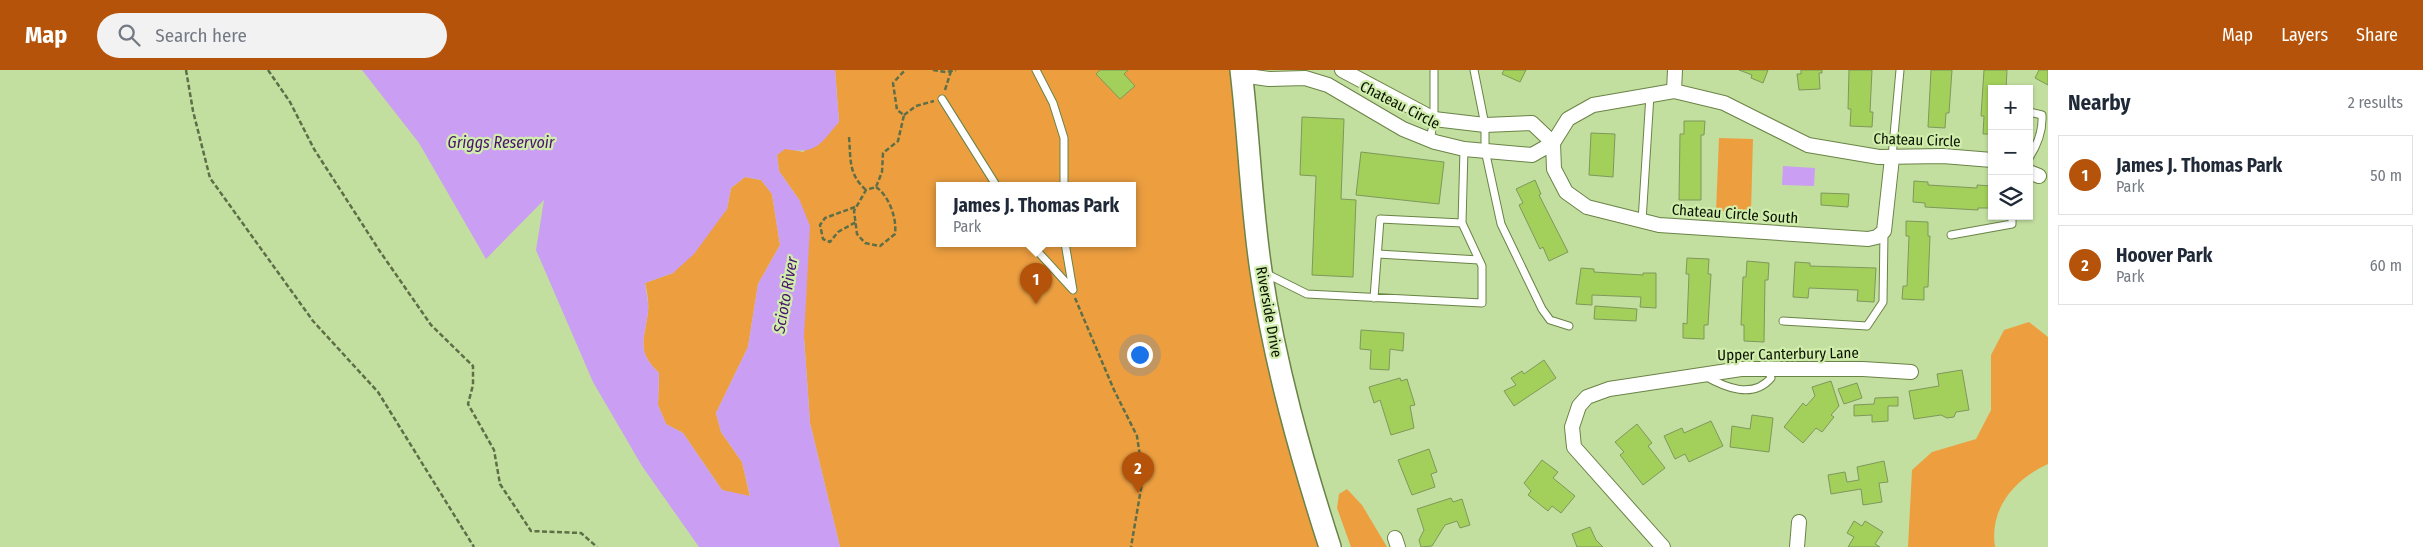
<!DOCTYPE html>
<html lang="en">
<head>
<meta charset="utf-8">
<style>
	:root { --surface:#fff; --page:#f2f2f3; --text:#1f2937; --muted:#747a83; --line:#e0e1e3; --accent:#b45309 }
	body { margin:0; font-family:"Fira Sans Condensed",sans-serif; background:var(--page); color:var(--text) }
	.controls { position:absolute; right:15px; top:15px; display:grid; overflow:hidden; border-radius:0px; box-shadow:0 1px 4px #0004 }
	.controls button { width:45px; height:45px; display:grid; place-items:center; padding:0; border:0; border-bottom:1px solid var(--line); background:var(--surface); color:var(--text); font:25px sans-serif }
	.you { position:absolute; left:1139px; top:284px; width:18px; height:18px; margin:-12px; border:4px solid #fff; border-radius:50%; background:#1a73e8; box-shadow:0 0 0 8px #1a73e833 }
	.badge { display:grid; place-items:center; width:32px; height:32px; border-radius:50%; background:var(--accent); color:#fff; font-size:16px; font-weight:700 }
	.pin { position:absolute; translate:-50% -41px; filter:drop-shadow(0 1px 2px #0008) }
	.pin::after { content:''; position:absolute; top:26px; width:18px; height:15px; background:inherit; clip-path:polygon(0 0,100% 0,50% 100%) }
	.popup { position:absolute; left:936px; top:112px; width:200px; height:65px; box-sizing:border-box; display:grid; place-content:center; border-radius:0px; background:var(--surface); filter:drop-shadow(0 1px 4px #0005); font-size:16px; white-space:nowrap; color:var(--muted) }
	.popup b { font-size:19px; color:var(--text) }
	.popup::after { content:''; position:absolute; left:50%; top:100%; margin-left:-10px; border:10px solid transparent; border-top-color:var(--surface) }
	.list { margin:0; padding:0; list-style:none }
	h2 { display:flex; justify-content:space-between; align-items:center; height:65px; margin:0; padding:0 20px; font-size:21px }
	h2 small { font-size:16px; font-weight:400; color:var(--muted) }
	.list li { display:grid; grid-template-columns:32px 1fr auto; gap:15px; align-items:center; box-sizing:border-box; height:80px; margin:0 10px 10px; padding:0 10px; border:1px solid var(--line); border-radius:0px }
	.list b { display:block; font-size:19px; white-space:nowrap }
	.list p { margin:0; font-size:16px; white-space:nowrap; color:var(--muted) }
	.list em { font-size:16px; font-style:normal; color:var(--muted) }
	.icon { flex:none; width:28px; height:28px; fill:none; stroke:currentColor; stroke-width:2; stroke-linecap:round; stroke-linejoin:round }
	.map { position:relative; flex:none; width:2048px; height:477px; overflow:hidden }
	header { display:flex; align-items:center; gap:30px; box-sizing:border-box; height:70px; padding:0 25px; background:var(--accent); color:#fff }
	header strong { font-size:24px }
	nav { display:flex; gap:28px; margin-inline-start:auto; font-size:18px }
	.search { width:350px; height:45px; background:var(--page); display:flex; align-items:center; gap:12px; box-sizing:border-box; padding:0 18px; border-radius:28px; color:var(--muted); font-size:19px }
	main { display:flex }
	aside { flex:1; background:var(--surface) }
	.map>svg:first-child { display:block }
	.green { fill:#ed9f40; fill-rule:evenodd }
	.water { fill:#ca9ef2; fill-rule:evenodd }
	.building { fill:#a2d05a; stroke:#7e985b }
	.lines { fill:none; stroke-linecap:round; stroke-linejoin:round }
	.lane-casing { stroke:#6a8346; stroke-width:9 }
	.street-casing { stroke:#6a8346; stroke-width:16 }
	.primary-casing { stroke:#6a8346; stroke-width:24 }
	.path { stroke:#5e6f48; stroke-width:2.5; stroke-dasharray:5 2.5; stroke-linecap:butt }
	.lane { stroke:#fff; stroke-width:7 }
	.street { stroke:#fff; stroke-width:14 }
	.primary { stroke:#fff; stroke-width:21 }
	.labels { text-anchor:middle; stroke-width:4.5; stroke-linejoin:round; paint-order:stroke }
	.street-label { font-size:15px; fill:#0a1200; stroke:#d0edac }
	.water-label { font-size:16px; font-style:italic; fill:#4a126e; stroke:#d0edac }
</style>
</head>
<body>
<header>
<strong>Map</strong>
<div class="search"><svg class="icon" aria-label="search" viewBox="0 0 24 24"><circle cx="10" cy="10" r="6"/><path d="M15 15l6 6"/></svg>Search here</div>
<nav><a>Map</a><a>Layers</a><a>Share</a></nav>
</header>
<main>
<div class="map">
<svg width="2048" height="477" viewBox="0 0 2048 477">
	<rect width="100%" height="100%" fill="#c3df9f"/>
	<path class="green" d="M 835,0 L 1239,0 L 1253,134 L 1330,477 L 840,477 L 810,353 L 804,267 L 800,131 L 779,101 L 777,85 L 785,78 L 803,82 L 839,52 ZM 940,115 L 1132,115 L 1132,173 L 940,173 Z
		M 1719,68 L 1753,69 L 1751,142 L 1716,141 Z
		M 745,107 L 761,110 L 772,124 L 780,175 L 758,214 L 748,277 L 716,343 L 721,362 L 742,392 L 750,427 L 722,420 L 683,363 L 666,354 L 658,335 L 659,303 C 635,280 645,270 648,241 C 649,232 647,221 645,213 L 673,203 L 727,139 L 731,118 Z
		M 2029,252 L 2048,267 L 2048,394 C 2015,409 1989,438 1995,477 L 1908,477 L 1912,400 L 1932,382 L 1976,369 L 1991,340 L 1991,285 L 2004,260 Z
		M 1347,419 L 1362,435 L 1387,477 L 1351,477 L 1337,438 L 1339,424 Z"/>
	<path class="water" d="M 362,0 L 835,0 L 839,52 C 820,74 817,85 785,79 L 777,85 L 779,101 L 800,131 L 810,156 L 804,267 L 810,353 L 840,477 L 699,477 L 642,396 L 593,312 L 536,180 L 544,130 L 486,189 L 419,73 ZM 745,107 L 761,110 L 772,124 L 780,175 L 758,214 L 748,277 L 716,343 L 721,362 L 742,392 L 750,426 L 722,420 L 683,363 L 666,354 L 658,335 L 659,303 C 635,280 645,270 648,241 C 649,232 646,222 645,213 L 673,203 L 694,184 L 727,139 L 731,118 Z
		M 1783,96 L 1815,98 L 1814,116 L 1782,115 Z"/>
	<path class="building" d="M 1100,0 L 1128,0 L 1124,4 L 1135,16 L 1120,29 L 1096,4 Z
		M 1504,0 L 1526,0 L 1520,12 L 1502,4 Z
		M 1739,0 L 1768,0 L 1763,13 L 1751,8 L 1752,5 Z
		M 1801,0 L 1822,0 L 1822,3 L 1819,3 L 1820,19 L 1799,20 L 1797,4 L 1801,4 Z
		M 1849,0 L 1872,0 L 1870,42 L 1873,42 L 1872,57 L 1850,56 L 1851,39 L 1848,39 Z
		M 1931,0 L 1952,0 L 1949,43 L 1946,43 L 1945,58 L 1928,57 Z
		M 1984,0 L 2007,0 L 2006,19 L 1992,19 L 1992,64 L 1983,64 L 1984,46 L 1981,46 Z
		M 2039,0 L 2048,0 L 2048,15 L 2035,8 Z
		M 1302,47 L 1344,49 L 1341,129 L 1356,130 L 1353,207 L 1312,205 L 1316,106 L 1300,105 Z
		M 1684,51 L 1705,51 L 1704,65 L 1701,65 L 1701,130 L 1679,130 L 1680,64 L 1684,64 Z
		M 1591,63 L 1615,64 L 1613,107 L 1589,105 Z
		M 1361,82 L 1444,92 L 1439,134 L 1356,125 Z
		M 1535,110 L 1541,124 L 1539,125 L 1568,182 L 1549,191 L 1543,177 L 1540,179 L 1519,135 L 1523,133 L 1516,119 Z
		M 1914,111 L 1928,112 L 1928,115 L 1977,118 L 1977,115 L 1992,116 L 1991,138 L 1978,138 L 1978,140 L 1925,137 L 1925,133 L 1913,132 Z
		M 1821,123 L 1849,124 L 1848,137 L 1821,135 Z
		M 1906,151 L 1928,152 L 1928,166 L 1930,166 L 1928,217 L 1924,217 L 1924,230 L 1902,229 L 1903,216 L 1907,216 L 1909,166 L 1906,166 Z
		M 1687,188 L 1709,189 L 1708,204 L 1711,204 L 1708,255 L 1704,255 L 1704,269 L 1683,268 L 1683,253 L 1687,254 L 1689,204 L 1686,204 Z
		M 1747,191 L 1769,193 L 1768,210 L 1765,210 L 1764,272 L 1744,271 L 1744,255 L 1741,255 L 1743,207 L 1746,207 Z
		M 1795,192 L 1810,193 L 1810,196 L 1876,198 L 1874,232 L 1857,231 L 1858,220 L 1809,218 L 1808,228 L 1793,227 Z
		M 1581,198 L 1594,199 L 1594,202 L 1643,205 L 1643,203 L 1656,203 L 1656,238 L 1640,237 L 1641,227 L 1592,225 L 1592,235 L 1576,234 Z
		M 1595,236 L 1637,239 L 1636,251 L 1594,249 Z
		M 1361,260 L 1404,263 L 1403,281 L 1390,279 L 1389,300 L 1370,299 L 1371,280 L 1360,279 Z
		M 1544,290 L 1556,308 L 1514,336 L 1504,321 L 1516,315 L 1511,308 L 1522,301 L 1524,304 Z
		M 1962,300 L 1969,340 L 1956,342 L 1954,347 L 1947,348 L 1941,345 L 1914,349 L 1909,321 L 1939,316 L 1937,304 Z
		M 1400,308 L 1401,311 L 1407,309 L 1415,335 L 1410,336 L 1414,358 L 1391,365 L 1380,330 L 1374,333 L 1369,317 Z
		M 1831,311 L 1839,336 L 1831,345 L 1834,347 L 1822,362 L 1816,358 L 1803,373 L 1784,357 L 1803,333 L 1806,336 L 1815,326 L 1812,317 Z
		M 1857,313 L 1862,328 L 1844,334 L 1838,319 Z
		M 1898,327 L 1898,336 L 1888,336 L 1888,351 L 1872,352 L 1872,345 L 1854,346 L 1854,335 L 1874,334 L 1875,328 Z
		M 1752,345 L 1773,348 L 1769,382 L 1730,377 L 1732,356 L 1750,359 Z
		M 1711,351 L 1723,376 L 1689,392 L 1685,384 L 1675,389 L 1664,366 L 1682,358 L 1684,363 Z
		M 1637,354 L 1652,373 L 1648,376 L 1665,398 L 1643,415 L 1620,385 L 1624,382 L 1615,372 Z
		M 1429,379 L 1437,402 L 1431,404 L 1435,417 L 1412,425 L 1398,390 Z
		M 1542,390 L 1558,402 L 1553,408 L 1575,426 L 1561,443 L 1552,436 L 1548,441 L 1528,425 L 1531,421 L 1524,413 Z
		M 1884,391 L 1888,412 L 1879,413 L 1882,432 L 1863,435 L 1861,419 L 1831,424 L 1828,405 L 1845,402 L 1847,412 L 1859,410 L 1857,397 Z
		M 1451,428 L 1453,432 L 1462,429 L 1470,455 L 1460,458 L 1457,451 L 1445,455 L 1432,476 L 1421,477 L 1419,470 L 1424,460 L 1417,439 Z
		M 1854,451 L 1862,456 L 1865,451 L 1883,462 L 1875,474 L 1880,477 L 1848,477 L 1854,467 L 1847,463 Z
		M 1590,457 L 1596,470 L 1603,477 L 1577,477 L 1572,464 Z"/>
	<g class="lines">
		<defs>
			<path id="lane" d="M 1036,0 L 1053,33 L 1064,68 L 1064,115
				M 1474,0 L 1485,55 L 1485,80 L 1501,154 L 1542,239 L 1550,250 L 1569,256
				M 942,29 L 996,115
				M 2029,42 L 2042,45 C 2043,61 2038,74 2029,88
				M 1430,70 L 1434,49 L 1434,0
				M 1892,87 L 1900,0
				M 1642,151 L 1650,25
				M 1951,165 L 2012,154 L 2012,146
				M 1032,173 L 1040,184 L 1073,220 L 1065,173
				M 1378,184 L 1479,190
				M 1265,203 L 1307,224 L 1482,233 L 1482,196 L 1462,153 L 1464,79
				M 1374,228 L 1380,149 L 1462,153
				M 1783,251 L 1867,256 L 1883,232 L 1884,163
				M 1705,306 C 1726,318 1753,329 1771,308 L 1768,299"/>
			<path id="street" d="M 1342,0 L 1434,49 L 1485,55 L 1532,53 L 1553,73
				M 1241,5 L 1269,9 L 1305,8 L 1328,15 L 1403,59 L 1435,72 L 1464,79 L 1532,85 L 1553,73 L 1568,49 L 1593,35 L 1674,21 L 1724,33 L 1808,75 L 1879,87 L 1943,86 L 1992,90
				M 1674,21 L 1675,0
				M 1553,73 L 1554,99 L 1566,122 L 1587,137 L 1659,155 L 1868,169 L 1877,167 L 1884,161 L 1892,88
				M 2029,102 L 2039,106
				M 1395,468 L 1398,477
				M 1663,477 L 1574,377 L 1572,357 L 1579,336 L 1587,327 L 1609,319 L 1741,299 L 1863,299 L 1911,302
				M 1797,477 L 1799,452"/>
			<path id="primary" d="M 1241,0 C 1249,67 1251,134 1261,201 C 1275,295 1301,387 1330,477"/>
		</defs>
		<use href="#lane" class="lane-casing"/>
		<use href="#street" class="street-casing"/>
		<use href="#primary" class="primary-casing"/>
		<path class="path" d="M 186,0 L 193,41 L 210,108 L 313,251 L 378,322 L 474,477
			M 268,0 L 290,32 L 314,79 L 379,180 L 431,255 L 473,296 L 473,315 L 468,334 L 494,380 L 500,414 L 531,461 L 581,463 L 597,477
			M 933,0 L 946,2 L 956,0
			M 945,20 L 951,1
			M 904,45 L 916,36 L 934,31
			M 849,67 C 851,89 848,104 866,120
			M 876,117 C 889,126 897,148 895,164 L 880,176 L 865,173 L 857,164 L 854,141 L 866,120 L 876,117 L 882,102 L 883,83 L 898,71 L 904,45 L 897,40 L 893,13 L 905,0
			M 855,137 L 825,148 L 820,155 L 823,169 L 830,172 L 838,162 L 856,152
			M 1075,228 L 1114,320 L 1137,366 L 1143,407 L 1131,477"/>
		<use href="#lane" class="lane"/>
		<use href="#street" class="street"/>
		<use href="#primary" class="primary"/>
	</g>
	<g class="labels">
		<g class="street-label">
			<text transform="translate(1400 35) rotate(27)" y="5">Chateau Circle</text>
			<text transform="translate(1917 70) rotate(2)" y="5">Chateau Circle</text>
			<text transform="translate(1735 144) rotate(4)" y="5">Chateau Circle South</text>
			<text transform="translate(1269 242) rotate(80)" y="5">Riverside Drive</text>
			<text transform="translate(1788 284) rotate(-1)" y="5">Upper Canterbury Lane</text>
		</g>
		<g class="water-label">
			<text x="501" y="78">Griggs Reservoir</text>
			<text transform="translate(785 225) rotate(-80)" y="6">Scioto River</text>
		</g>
	</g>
</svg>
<div class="controls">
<button>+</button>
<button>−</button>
<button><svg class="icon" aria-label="layers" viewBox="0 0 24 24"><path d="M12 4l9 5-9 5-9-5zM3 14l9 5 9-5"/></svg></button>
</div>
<div class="you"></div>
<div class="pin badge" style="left:1036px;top:234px">1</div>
<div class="popup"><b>James J. Thomas Park</b>Park</div>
<div class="pin badge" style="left:1138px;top:423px">2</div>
</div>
<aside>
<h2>Nearby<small>2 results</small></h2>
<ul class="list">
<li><span class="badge">1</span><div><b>James J. Thomas Park</b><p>Park</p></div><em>50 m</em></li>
<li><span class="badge">2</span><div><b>Hoover Park</b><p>Park</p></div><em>60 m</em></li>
</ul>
</aside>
</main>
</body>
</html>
